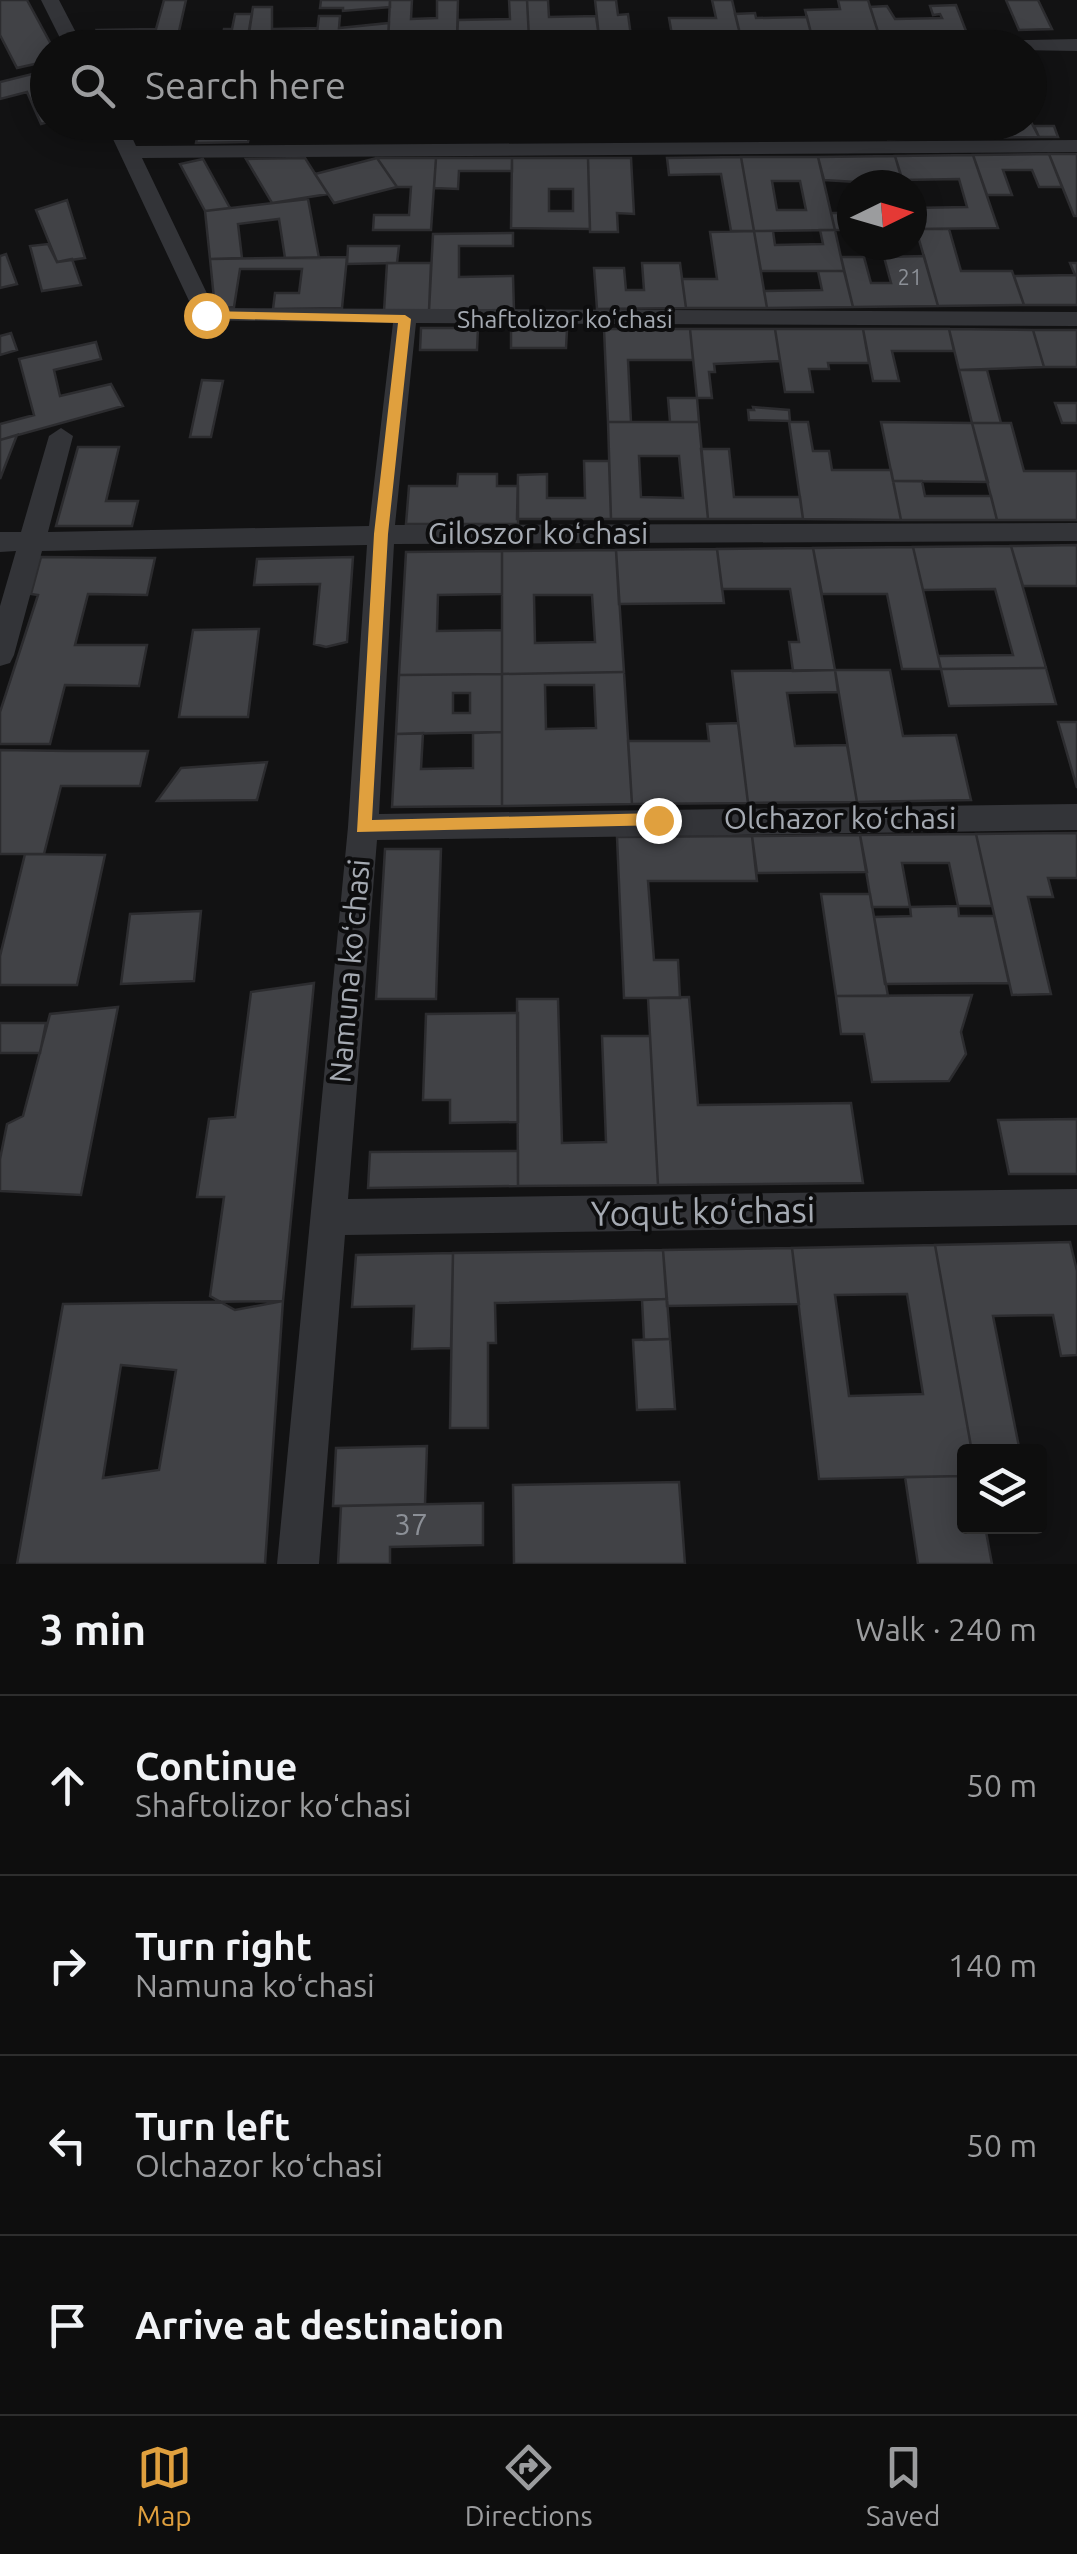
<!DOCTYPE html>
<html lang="en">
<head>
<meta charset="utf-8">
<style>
	:root { --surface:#0e0e0e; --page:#1c1c1c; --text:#f1f3f6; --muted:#9b9c9e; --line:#2e2e2e; --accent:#e0a03e }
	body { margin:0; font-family:Ubuntu,sans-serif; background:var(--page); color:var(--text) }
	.controls { position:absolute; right:30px; bottom:30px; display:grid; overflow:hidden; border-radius:10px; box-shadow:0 5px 25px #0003 }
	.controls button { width:90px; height:90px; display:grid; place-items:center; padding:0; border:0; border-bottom:2px solid var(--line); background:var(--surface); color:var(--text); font:50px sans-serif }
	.compass { position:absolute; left:837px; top:170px; width:90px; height:90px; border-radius:50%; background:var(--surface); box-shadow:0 5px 25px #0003; rotate:85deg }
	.stop { position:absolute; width:30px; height:30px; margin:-22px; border:8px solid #e0a03e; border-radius:50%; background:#fff }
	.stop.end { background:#e0a03e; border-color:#fff; box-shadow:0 2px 10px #0008 }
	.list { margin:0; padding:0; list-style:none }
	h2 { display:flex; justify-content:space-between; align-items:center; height:130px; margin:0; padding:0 40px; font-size:42px }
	h2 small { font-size:32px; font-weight:400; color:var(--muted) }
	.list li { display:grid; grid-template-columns:65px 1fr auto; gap:30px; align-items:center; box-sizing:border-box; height:180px; padding:0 40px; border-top:2px solid var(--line) }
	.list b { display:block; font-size:38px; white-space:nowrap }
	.list p { margin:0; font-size:32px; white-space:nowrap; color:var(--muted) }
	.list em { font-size:32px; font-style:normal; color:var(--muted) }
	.icon { flex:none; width:55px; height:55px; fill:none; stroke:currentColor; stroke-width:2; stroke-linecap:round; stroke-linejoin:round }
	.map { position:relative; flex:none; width:1077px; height:1564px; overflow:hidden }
	.search { position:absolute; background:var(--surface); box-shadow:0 5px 25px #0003; left:30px; right:30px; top:30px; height:110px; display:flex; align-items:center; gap:25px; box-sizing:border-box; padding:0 35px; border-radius:55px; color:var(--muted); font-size:38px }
	.sheet { height:850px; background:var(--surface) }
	nav { display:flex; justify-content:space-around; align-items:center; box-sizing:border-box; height:140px; border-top:2px solid var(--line); background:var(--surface); font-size:28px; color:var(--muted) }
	nav a { display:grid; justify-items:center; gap:5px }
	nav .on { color:var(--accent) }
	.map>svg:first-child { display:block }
	.building { fill:#414246; stroke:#2c2c2f; stroke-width:2.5; fill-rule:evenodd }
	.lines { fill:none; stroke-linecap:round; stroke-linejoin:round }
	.street { fill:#333438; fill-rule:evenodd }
	.route { fill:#e0a03e }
	.labels { text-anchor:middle; stroke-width:8; stroke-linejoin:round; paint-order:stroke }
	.far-number-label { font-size:22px; fill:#8c9097 }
	.far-street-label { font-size:25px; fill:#a5aab2; stroke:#0d0d0e }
	.street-label { font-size:30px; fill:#a5aab2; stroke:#0d0d0e }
	.near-number-label { font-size:30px; fill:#8c9097 }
	.near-street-label { font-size:35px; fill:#a5aab2; stroke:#0d0d0e }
</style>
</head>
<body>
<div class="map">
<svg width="1077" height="1564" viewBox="0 0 1077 1564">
	<rect width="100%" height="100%" fill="#121213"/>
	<path class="building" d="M 0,0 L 27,0 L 53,48 L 48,48 L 48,61 L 17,68 L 0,35 Z
		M 164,0 L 186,0 L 177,40 L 104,41 L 97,30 L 156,29 Z
		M 321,0 L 390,0 L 390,7 L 343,11 L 343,8 L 320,8 Z
		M 390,0 L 412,0 L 411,19 L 437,18 L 437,0 L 458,0 L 457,39 L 388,40 Z
		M 509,0 L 527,0 L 529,38 L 457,39 L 458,20 L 510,19 Z
		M 527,0 L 548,0 L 549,17 L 596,16 L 599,37 L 529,38 Z
		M 595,0 L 616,0 L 618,15 L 628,14 L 631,36 L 599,37 Z
		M 712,0 L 732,0 L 740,34 L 672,35 L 669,18 L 716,18 Z
		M 838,0 L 868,0 L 878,32 L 811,33 L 805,10 L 840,9 Z
		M 1006,0 L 1038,0 L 1052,29 L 1019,30 Z
		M 956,5 L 966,31 L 878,32 L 870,7 L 887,6 L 895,19 L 942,18 L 940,14 L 933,15 L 930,6 Z
		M 253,7 L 272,7 L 272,29 L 317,28 L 316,41 L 247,42 Z
		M 755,13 L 756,18 L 807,17 L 811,33 L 740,34 L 735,14 Z
		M 235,14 L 252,14 L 248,40 L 222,40 L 224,29 L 232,29 Z
		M 319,16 L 340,16 L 339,28 L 389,23 L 388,40 L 316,41 Z
		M 48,70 L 48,122 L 41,124 L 27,92 L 0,99 L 0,82 Z
		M 1030,120 L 1039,137 L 963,138 L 958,122 Z
		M 200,122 L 252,122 L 248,142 L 196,143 Z
		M 327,122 L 399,122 L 398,137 L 325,138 Z
		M 399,122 L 476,122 L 476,128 L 423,128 L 424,125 L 418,125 L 417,136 L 398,137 Z
		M 818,122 L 856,122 L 859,133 L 820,134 Z
		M 883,122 L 958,122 L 963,138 L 888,139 Z
		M 1034,126 L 1054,126 L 1058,137 L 1039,137 Z
		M 1049,154 L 1062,187 L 1039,187 L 1032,170 L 1003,170 L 1012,195 L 987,195 L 973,155 Z
		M 1049,154 L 1077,154 L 1077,216 L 1074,216 Z
		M 973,155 L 998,228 L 916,229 L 912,208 L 967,207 L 959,179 L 902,180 L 895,156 Z
		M 895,156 L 904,185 L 824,180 L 818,157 Z
		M 741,157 L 818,157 L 835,230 L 754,231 ZM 772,181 L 800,181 L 806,210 L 777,210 Z
		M 741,157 L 754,231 L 731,231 L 721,174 L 669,175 L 667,158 Z
		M 305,158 L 328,194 L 272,203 L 246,159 Z
		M 377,158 L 397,187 L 334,203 L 315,174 Z
		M 377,158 L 436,158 L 431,230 L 373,230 L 374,215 L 409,215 L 411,187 L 397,187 Z
		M 436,158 L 512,158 L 512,171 L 459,171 L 458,189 L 434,188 Z
		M 512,158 L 588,158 L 590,229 L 511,228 ZM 549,189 L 573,189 L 573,211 L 549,211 Z
		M 588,158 L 631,158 L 634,214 L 617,213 L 618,232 L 590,232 Z
		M 203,159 L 230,208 L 205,211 L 180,164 Z
		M 308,199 L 319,258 L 285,258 L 279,219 L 238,224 L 242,258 L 210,259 L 205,211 Z
		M 67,200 L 85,258 L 57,262 L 36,210 Z
		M 831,213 L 852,213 L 852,230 L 835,230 Z
		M 916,229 L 949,229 L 961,271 L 1012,271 L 1024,305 L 938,306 Z
		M 820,230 L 835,230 L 844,271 L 761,271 L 754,231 L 773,231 L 775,245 L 823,244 Z
		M 754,231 L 767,308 L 686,308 L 682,279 L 717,279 L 710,232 Z
		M 513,233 L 513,246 L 459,246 L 459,277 L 513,276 L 514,310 L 429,311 L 433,234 Z
		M 48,244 L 57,262 L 72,259 L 81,285 L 42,291 L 30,246 Z
		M 348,246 L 399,246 L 397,263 L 347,264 Z
		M 6,254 L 17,284 L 0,288 L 0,256 Z
		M 924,256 L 938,306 L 853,307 L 841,257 L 864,257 L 871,283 L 891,283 L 884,257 Z
		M 347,257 L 342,308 L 273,309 L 275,293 L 299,293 L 302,269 L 240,269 L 234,307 L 215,309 L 210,259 Z
		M 387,263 L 431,263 L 429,311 L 384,311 Z
		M 642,263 L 680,263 L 686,308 L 597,309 L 594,268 L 624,268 L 626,290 L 644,290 Z
		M 1070,263 L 1077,263 L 1077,305 L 1024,305 L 1014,276 L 1075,275 Z
		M 818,271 L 844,271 L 853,307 L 767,308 L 764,291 L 822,290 Z
		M 421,328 L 478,328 L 477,350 L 420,350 Z
		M 604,329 L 690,329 L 693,360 L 628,360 L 631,422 L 608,422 Z
		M 690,329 L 775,329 L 780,361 L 714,364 L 715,372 L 709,372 L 712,398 L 697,398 Z
		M 775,329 L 863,329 L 869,363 L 828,363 L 829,369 L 809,369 L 813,392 L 785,392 Z
		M 863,329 L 949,329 L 954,351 L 892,351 L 899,381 L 873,381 Z
		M 949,329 L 1033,330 L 1044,367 L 959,370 Z
		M 511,330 L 567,330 L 566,348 L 511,348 Z
		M 1033,330 L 1077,330 L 1077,367 L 1044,367 Z
		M 11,333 L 17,350 L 0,355 L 0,336 Z
		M 96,342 L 101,359 L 54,370 L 60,396 L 111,384 L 123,406 L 0,440 L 0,424 L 34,415 L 19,359 Z
		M 959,370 L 987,370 L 1001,423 L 972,423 Z
		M 202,380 L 223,381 L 211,437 L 190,437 Z
		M 668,398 L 697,398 L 699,422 L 670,422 Z
		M 1055,403 L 1077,403 L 1077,423 L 1062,423 Z
		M 753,407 L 789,410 L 790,421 L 749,420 L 748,410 L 754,410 Z
		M 608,422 L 699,422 L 708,519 L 611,519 ZM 639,456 L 679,456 L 683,498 L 641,497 Z
		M 789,422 L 808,422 L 813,451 L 829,451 L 832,470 L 891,470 L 901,520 L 803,519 Z
		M 881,422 L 972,423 L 988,482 L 893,481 Z
		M 972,423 L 1011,423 L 1024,471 L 1077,471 L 1077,520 L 997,520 Z
		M 17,435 L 0,479 L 0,440 Z
		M 78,447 L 119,447 L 106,501 L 138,501 L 132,526 L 56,526 Z
		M 701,449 L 729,449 L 734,497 L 800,497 L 803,519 L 708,519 Z
		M 584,461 L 609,461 L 611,519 L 517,519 L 518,475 L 547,474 L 547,498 L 585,498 Z
		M 458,474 L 497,474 L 497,486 L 518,486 L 518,524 L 406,524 L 409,486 L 457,486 Z
		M 893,481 L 922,481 L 925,496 L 991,496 L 997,520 L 901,520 Z
		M 1077,545 L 1077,586 L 1023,586 L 1011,546 Z
		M 1011,546 L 1046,668 L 941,669 L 938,656 L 1013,655 L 995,589 L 923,590 L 913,547 Z
		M 913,547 L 923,590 L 941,669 L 902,669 L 887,594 L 822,594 L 813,548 Z
		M 813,548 L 835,670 L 793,671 L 789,642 L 799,642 L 790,589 L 722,589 L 717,549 Z
		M 717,549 L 724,603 L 619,604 L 616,550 Z
		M 616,550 L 624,672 L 502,674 L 502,551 ZM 534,595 L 592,595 L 595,642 L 535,643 Z
		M 502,551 L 502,594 L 438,595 L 437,631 L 502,630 L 502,674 L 399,675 L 406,552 Z
		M 41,557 L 155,558 L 147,595 L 88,594 L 75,645 L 147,645 L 139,686 L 65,685 L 50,744 L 0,744 L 0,712 L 38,595 L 31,594 Z
		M 353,557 L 347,642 L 326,647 L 314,644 L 320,584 L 254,585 L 257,559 Z
		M 259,629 L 248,717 L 179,717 L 193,630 Z
		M 1046,668 L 1056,704 L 949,706 L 941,669 Z
		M 835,670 L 838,692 L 787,693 L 795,746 L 847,745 L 857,802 L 748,803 L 732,671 Z
		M 835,670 L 890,670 L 903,736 L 956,735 L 971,800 L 857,802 Z
		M 624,672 L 632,804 L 502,806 L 502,674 ZM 545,685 L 594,685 L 596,728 L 546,729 Z
		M 502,674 L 502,732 L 396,734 L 399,675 ZM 453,693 L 470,693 L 470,713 L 453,713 Z
		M 1058,722 L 1077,722 L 1077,788 Z
		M 738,723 L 748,803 L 632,804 L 628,741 L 709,741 L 707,724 Z
		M 502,732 L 502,806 L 392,807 L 396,734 L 423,733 L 421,769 L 473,768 L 473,733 Z
		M 0,750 L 69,751 L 148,751 L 140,786 L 61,786 L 44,854 L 0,854 Z
		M 267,762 L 257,800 L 157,801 L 181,768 Z
		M 1077,833 L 1077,878 L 1048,878 L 1053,897 L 1028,897 L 1051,994 L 1012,995 L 976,834 Z
		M 976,834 L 992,906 L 958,906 L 949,863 L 902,863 L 910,907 L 872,907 L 860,835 Z
		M 860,835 L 867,872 L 757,873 L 752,836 Z
		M 752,836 L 757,881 L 648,881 L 654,960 L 678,960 L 680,998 L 624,998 L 617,837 Z
		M 385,849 L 441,849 L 436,999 L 376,999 Z
		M 25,854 L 105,855 L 77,985 L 0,985 L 0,956 Z
		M 821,894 L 870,894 L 888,996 L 836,996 Z
		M 958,906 L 959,916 L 994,916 L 1009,983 L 885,984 L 874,917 L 911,916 L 910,907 Z
		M 201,911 L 194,981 L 121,984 L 130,914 Z
		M 314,983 L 283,1301 L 235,1310 L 210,1296 L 224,1197 L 197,1197 L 209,1119 L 235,1117 L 251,992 Z
		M 972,995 L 961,1032 L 966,1054 L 949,1081 L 872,1082 L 864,1034 L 841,1034 L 836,996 Z
		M 689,997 L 698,1105 L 851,1103 L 863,1183 L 658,1185 L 648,998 Z
		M 517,999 L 558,999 L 562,1143 L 606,1142 L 602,1036 L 650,1036 L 658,1185 L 518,1186 Z
		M 118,1007 L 81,1195 L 0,1191 L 0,1159 L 7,1124 L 23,1116 L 50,1014 Z
		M 518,1013 L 518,1122 L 450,1123 L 450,1100 L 423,1100 L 426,1014 Z
		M 0,1023 L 46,1023 L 40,1053 L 0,1053 Z
		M 1077,1119 L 1077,1174 L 1009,1174 L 998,1120 Z
		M 518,1151 L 518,1186 L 368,1188 L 370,1152 Z
		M 1070,1242 L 1077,1271 L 1077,1355 L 1061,1356 L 1053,1315 L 993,1316 L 1020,1452 L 972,1452 L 935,1245 Z
		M 935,1245 L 972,1452 L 964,1452 L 964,1476 L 819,1479 L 792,1248 ZM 907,1294 L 923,1394 L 849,1396 L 835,1295 Z
		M 792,1248 L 799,1304 L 667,1306 L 663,1250 Z
		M 663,1250 L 667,1299 L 495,1303 L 496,1343 L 488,1343 L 488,1428 L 450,1428 L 453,1253 Z
		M 453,1253 L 451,1348 L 412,1349 L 414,1306 L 352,1307 L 356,1255 Z
		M 667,1299 L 670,1339 L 644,1340 L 642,1300 Z
		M 283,1301 L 265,1564 L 17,1564 L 63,1304 ZM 121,1365 L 176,1370 L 159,1470 L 103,1478 Z
		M 670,1339 L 675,1409 L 637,1410 L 633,1340 Z
		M 427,1446 L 425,1504 L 333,1506 L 336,1448 Z
		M 964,1476 L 964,1526 L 985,1526 L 992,1564 L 918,1564 L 905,1477 Z
		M 679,1482 L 685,1564 L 514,1564 L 513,1485 Z
		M 483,1503 L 483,1545 L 390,1547 L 390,1564 L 338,1564 L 341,1506 Z"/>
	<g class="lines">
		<path class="street" d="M 41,0 L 59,0 L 84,48 L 65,48 Z
			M 1077,39 L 1077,51 L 907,48 L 916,42 Z
			M 105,122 L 125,122 L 136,146 L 1077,140 L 1077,152 L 142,158 L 214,308 L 1077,312 L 1077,326 L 416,323 L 395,525 L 1077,523 L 1077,541 L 394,544 L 379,814 L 1077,804 L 1077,830 L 377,840 L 348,1199 L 1077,1189 L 1077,1225 L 345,1235 L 319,1564 L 277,1564 L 348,827 L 367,545 L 42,551 L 14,655 L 10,663 L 0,666 L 0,606 L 16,551 L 0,552 L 0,532 L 21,532 L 49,436 L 61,428 L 73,436 L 48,532 L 369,526 L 393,323 L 198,320 Z"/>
	</g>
	<path class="route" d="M 206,311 L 405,315 L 411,319 L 388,534 L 372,820 L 658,813 L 664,815 L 664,825 L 357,832 L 374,534 L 398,323 L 201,318 L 201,312 Z"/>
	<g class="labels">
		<g class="far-number-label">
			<text x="910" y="285">21</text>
		</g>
		<g class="far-street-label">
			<text x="565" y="328">Shaftolizor koʻchasi</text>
		</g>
		<g class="street-label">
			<text x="538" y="544">Giloszor koʻchasi</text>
			<text x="840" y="829">Olchazor koʻchasi</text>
			<text transform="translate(350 971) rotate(-85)" y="10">Namuna koʻchasi</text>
		</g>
		<g class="near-number-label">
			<text x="411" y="1535">37</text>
		</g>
		<g class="near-street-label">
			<text transform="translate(703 1212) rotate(-1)" y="12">Yoqut koʻchasi</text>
		</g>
	</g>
</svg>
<div class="controls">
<button><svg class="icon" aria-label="layers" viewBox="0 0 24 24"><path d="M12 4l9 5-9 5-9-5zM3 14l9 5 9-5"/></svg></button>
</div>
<svg class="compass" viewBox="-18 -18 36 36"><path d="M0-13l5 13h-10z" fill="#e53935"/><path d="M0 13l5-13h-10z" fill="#9b9c9e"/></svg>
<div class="stop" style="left:206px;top:315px"></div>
<div class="stop end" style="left:658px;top:820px"></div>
<div class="search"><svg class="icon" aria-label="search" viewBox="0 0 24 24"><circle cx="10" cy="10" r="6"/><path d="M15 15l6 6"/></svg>Search here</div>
</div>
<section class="sheet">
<h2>3 min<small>Walk · 240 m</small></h2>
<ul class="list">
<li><svg class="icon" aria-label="ahead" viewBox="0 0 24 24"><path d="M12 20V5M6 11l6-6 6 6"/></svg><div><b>Continue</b><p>Shaftolizor koʻchasi</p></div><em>50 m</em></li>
<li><svg class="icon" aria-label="right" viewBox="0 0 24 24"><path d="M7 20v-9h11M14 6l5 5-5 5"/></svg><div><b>Turn right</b><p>Namuna koʻchasi</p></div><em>140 m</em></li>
<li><svg class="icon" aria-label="left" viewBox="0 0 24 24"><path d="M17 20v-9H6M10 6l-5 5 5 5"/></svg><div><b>Turn left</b><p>Olchazor koʻchasi</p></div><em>50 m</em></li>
<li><svg class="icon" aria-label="arrive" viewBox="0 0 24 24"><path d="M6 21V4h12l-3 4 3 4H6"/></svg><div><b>Arrive at destination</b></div></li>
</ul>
</section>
<nav>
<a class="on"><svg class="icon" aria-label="map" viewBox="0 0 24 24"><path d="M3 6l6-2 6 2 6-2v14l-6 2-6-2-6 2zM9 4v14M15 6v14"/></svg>Map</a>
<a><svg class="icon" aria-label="directions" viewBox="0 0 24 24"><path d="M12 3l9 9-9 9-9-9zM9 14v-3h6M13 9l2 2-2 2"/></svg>Directions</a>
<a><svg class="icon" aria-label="saved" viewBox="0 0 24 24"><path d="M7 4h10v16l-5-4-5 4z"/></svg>Saved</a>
</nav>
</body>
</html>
